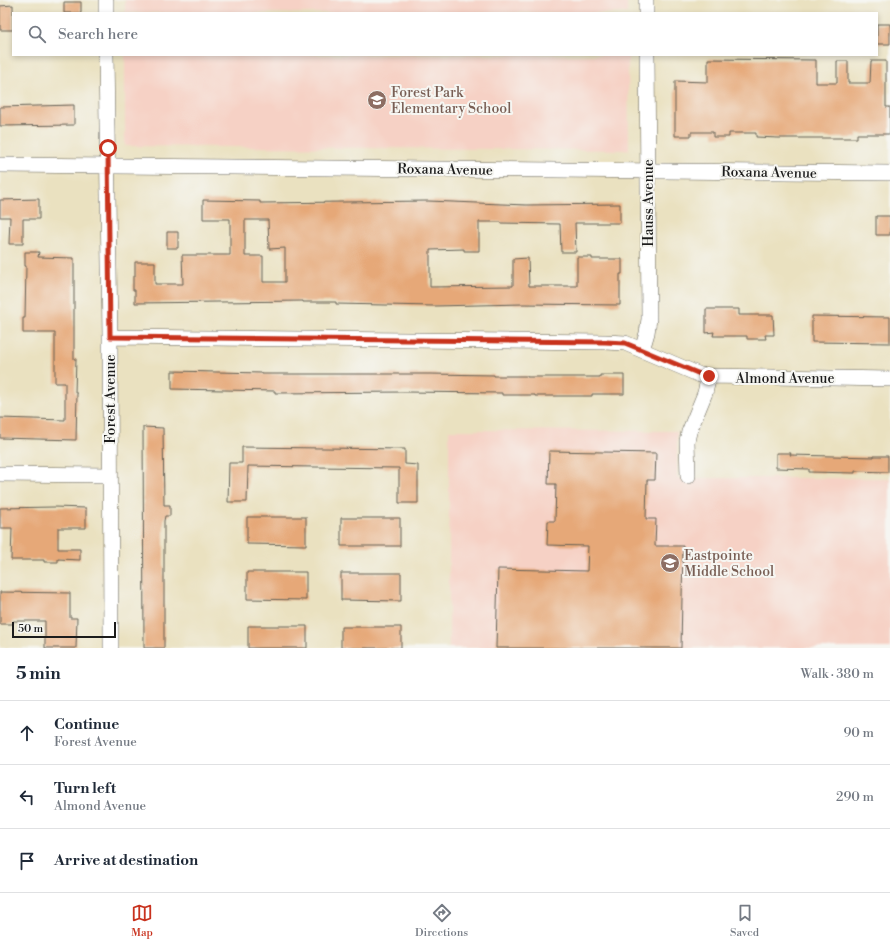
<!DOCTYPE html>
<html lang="en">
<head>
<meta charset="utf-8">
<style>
	:root { --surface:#fff; --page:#f6f6f7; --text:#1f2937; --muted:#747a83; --line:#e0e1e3; --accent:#c8321e }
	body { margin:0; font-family:"Libre Bodoni",serif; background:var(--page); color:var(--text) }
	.scale { position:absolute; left:12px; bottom:10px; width:104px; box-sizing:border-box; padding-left:4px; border:2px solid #1c1c1c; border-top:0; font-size:11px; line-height:14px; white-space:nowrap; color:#1c1c1c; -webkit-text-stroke:3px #f6f6f2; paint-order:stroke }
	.stop { position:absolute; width:12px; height:12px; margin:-9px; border:3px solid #c8321e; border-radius:50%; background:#fff }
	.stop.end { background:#c8321e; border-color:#fff; box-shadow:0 1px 4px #0008 }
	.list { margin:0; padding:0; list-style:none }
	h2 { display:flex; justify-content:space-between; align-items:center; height:52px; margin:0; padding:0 16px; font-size:17px }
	h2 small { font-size:13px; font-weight:400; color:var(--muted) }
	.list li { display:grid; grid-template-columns:26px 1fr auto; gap:12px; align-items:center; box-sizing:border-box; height:64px; padding:0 16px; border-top:1px solid var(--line) }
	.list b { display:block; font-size:15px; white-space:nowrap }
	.list p { margin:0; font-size:13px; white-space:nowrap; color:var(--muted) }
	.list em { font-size:13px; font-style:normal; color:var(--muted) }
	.icon { flex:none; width:22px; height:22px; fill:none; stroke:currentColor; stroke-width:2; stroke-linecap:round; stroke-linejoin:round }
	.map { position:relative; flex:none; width:890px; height:648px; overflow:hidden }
	.search { position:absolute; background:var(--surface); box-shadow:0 2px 6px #0003; left:12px; right:12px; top:12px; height:44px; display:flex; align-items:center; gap:10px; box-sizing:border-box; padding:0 14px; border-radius:0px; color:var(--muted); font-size:15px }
	.sheet { height:244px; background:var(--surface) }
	nav { display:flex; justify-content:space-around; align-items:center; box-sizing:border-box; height:56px; border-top:1px solid var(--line); background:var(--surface); font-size:11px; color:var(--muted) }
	nav a { display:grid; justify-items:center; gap:2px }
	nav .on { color:var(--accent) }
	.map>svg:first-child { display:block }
	.built { fill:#f6d1c5 }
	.building { fill:#e6a878; fill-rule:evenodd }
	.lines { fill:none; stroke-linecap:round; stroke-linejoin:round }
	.minor-casing { stroke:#646155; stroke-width:16 }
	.minor { stroke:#fff; stroke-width:15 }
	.route { stroke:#c8321e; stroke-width:5 }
	.labels { text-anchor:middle; stroke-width:4; stroke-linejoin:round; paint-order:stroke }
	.education-label { font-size:14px; fill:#785e54; stroke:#f6f6f2; text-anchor:start }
	.street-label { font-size:14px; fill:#1c1c1c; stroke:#f6f6f2 }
</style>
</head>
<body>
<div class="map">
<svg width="890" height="648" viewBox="0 0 890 648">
	<rect width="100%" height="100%" fill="#f6f6f2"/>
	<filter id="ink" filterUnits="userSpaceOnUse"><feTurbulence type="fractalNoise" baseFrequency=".025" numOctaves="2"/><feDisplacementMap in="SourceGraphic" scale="8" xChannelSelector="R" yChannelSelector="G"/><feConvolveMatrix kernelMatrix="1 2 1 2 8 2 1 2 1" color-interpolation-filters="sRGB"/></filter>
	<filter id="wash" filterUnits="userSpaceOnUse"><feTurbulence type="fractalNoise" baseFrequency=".012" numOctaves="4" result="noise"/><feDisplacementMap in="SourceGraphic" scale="16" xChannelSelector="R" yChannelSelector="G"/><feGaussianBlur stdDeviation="0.9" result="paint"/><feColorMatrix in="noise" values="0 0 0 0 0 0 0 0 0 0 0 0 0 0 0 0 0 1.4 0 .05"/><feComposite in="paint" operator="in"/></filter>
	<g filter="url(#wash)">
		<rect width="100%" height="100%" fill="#eae1c0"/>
		<path class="built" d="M 125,0 L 627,0 L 627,13 L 125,13 Z
			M 125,55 L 628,55 L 629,150 L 125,146 Z
			M 449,430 L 677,431 L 677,478 L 890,478 L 890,648 L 449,648 Z"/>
		<g id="blocks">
			<path class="building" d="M 64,2 L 81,2 L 81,13 L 64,13 Z
				M 13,5 L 13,30 L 0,30 L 0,6 Z
				M 877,24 L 890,24 L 890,44 L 877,44 Z
				M 708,59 L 816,60 L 816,83 L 837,83 L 837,61 L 848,61 L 848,83 L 870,83 L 871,61 L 886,61 L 886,107 L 890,107 L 890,134 L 857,134 L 857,138 L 778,138 L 756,137 L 756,133 L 729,133 L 729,137 L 713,137 L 713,132 L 691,132 L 691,136 L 675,136 L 675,81 L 708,82 Z
				M 74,105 L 74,125 L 0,126 L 0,107 Z
				M 39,199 L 39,219 L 23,219 L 23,244 L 9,244 L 10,217 L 0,217 L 0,200 Z
				M 203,200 L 260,201 L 260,203 L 428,201 L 526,205 L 620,204 L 620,223 L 575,223 L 576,252 L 561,252 L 560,224 L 501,223 L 501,222 L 479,222 L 479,251 L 464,251 L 464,249 L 430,250 L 430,287 L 513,286 L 513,259 L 528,258 L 529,286 L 577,286 L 577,257 L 592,257 L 592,259 L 622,259 L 622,274 L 620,274 L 620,305 L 523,304 L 434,306 L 336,304 L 336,302 L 303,302 L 303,301 L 135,303 L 135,290 L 133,290 L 133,277 L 135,277 L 135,262 L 155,262 L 155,284 L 183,284 L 182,255 L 230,255 L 230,219 L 203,219 ZM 245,220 L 268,220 L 269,249 L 285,248 L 285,282 L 263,282 L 263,256 L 245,256 Z
				M 876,216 L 890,216 L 890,235 L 876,235 Z
				M 167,232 L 178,232 L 178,248 L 167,248 Z
				M 25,252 L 39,252 L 38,257 L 74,258 L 74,359 L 76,359 L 75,393 L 77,393 L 76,440 L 0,438 L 0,418 L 65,420 L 65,383 L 55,383 L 55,333 L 23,333 L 23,318 L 25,318 L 26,266 L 25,266 Z
				M 706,309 L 739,309 L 739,315 L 773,315 L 774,335 L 765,335 L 766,339 L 747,339 L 747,336 L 713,336 L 714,332 L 706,333 Z
				M 812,316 L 890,317 L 890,343 L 812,342 Z
				M 172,371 L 262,373 L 262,374 L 430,374 L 494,375 L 494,376 L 527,376 L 527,377 L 600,377 L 600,375 L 624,375 L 624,394 L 592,394 L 592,396 L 535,396 L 535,395 L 502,395 L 502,393 L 405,392 L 275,393 L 275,391 L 172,389 Z
				M 143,427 L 163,428 L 164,505 L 170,505 L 170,516 L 165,516 L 164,521 L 164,648 L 144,648 Z
				M 242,447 L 405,449 L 405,464 L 418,465 L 418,503 L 399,503 L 399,468 L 315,467 L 248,466 L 247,502 L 228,502 L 229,463 L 242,463 Z
				M 549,451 L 656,453 L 655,480 L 647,480 L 646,519 L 656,519 L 655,546 L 683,546 L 681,648 L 496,648 L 498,569 L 587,571 L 588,546 L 547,545 L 548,521 L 555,521 L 556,484 L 548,484 Z
				M 776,453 L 791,453 L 790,455 L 874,457 L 874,456 L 888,456 L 888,472 L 855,471 L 855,473 L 809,472 L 809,469 L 776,468 Z
				M 54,507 L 86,508 L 86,528 L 58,528 L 58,549 L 80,549 L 80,560 L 58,559 L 58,562 L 44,562 L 44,560 L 11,560 L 12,528 L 0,528 L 0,508 Z
				M 247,517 L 306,517 L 306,545 L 247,544 Z
				M 341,518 L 400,518 L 400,546 L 341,546 Z
				M 247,572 L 306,572 L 306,600 L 247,599 Z
				M 341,573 L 401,573 L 401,601 L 341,600 Z
				M 0,592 L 70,593 L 70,618 L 77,618 L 76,648 L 45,648 L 45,621 L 13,621 L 13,624 L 0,624 Z
				M 248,626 L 307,626 L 307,648 L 248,648 Z
				M 341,627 L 401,627 L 401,648 L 341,648 Z"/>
		</g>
	</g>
	<g filter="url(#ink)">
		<use href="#blocks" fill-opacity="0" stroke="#646155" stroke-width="1"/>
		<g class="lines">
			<defs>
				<path id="minor" d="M 106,0 L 106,13
					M 646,0 L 646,13
					M 106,55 L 110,337 L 111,648
					M 0,165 L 890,173
					M 110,337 L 605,342 L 625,343 L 700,375 L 709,376 L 890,379
					M 642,350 L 647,333 L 649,319 L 647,55
					M 0,474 L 110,475
					M 688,476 L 687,441 L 689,432 L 705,393 L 709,376"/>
			</defs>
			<use href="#minor" class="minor-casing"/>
			<use href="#minor" class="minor"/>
		</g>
	</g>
	<g class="lines" filter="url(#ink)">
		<path class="route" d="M 108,148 L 110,337 L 605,342 L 625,343 L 700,374 L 709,376"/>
	</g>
	<defs>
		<symbol id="school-disc" viewBox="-11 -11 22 22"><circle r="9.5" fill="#8d6e63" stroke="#f6f6f2"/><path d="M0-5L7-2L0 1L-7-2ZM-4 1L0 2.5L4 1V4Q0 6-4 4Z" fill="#fff"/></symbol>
	</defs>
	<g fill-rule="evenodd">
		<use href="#school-disc" x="366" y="89" width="22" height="22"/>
		<use href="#school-disc" x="659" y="552" width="22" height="22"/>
	</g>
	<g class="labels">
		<g class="education-label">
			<text x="391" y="97">Forest Park<tspan x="391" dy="16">Elementary School</tspan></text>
			<text x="684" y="560">Eastpointe<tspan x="684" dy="16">Middle School</tspan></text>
		</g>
		<g class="street-label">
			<text transform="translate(445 169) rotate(1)" y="5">Roxana Avenue</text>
			<text transform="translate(769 172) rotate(1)" y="5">Roxana Avenue</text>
			<text transform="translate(648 203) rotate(-90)" y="5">Hauss Avenue</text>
			<text x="785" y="383">Almond Avenue</text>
			<text transform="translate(110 399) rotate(-90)" y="5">Forest Avenue</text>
		</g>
	</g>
</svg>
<div class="scale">50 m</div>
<div class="stop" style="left:108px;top:148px"></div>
<div class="stop end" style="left:709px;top:376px"></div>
<div class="search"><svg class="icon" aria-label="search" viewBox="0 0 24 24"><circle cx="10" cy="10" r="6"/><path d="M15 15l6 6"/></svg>Search here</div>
</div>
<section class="sheet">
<h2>5 min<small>Walk · 380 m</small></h2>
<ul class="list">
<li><svg class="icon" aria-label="ahead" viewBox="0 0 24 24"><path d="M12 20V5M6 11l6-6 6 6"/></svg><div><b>Continue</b><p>Forest Avenue</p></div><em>90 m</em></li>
<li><svg class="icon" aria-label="left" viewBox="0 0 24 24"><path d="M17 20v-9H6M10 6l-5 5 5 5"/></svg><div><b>Turn left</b><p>Almond Avenue</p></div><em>290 m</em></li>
<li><svg class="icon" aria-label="arrive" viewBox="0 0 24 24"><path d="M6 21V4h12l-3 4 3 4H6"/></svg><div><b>Arrive at destination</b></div></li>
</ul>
</section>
<nav>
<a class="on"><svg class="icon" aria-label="map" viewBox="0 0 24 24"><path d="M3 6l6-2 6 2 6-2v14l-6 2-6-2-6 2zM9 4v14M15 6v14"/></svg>Map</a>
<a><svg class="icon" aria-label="directions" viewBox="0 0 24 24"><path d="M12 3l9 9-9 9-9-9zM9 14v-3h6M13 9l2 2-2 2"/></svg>Directions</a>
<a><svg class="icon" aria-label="saved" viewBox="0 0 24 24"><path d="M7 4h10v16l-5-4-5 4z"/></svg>Saved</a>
</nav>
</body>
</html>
